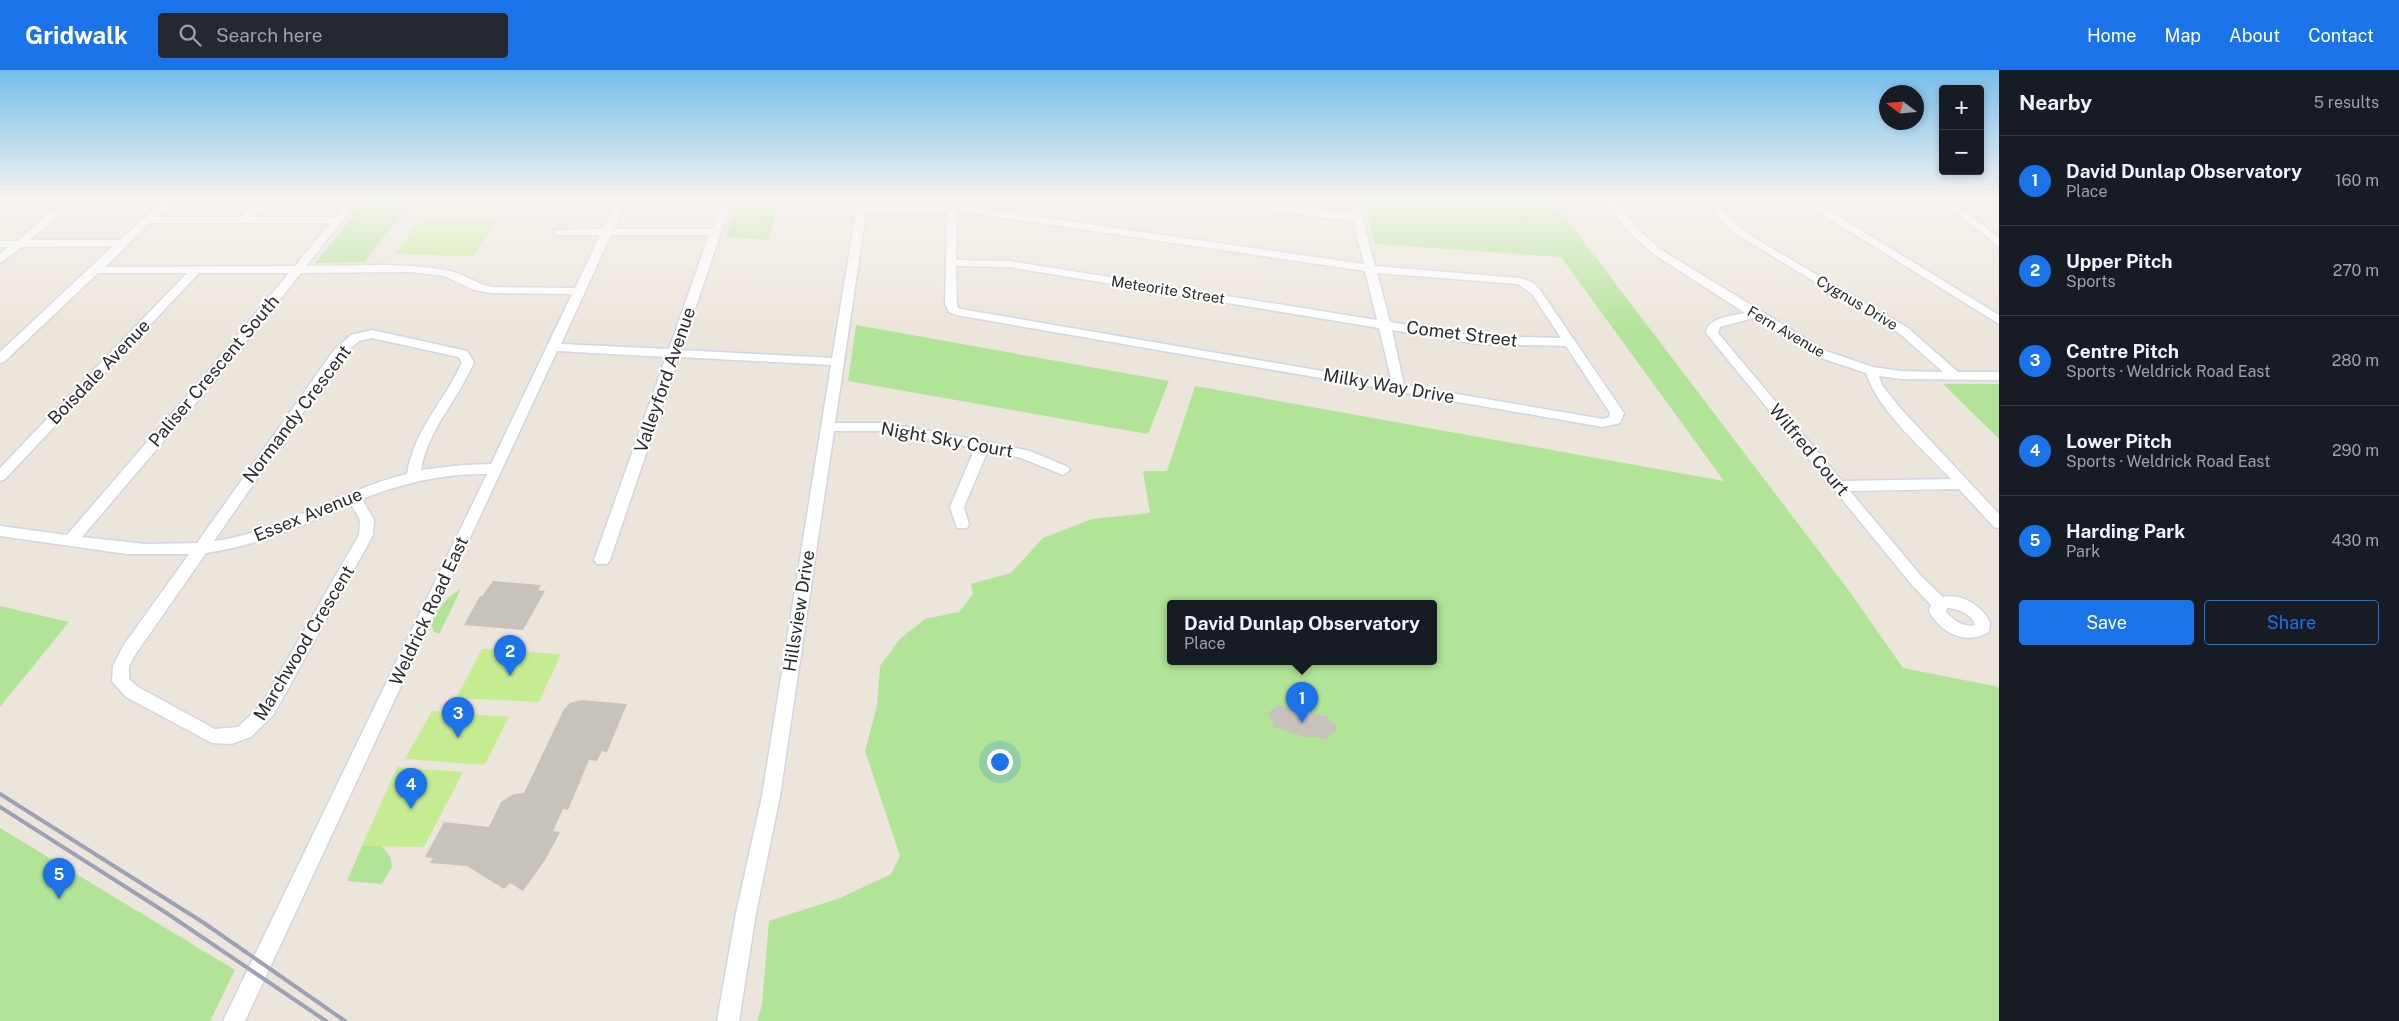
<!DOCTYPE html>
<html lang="en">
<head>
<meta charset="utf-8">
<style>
	:root { --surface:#171b24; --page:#242831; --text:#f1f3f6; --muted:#9ea1a6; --line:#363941; --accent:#1a73e8 }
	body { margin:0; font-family:"Public Sans",sans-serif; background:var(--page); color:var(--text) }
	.controls { position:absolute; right:15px; top:15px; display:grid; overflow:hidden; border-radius:5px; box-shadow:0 2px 8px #0003 }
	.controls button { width:45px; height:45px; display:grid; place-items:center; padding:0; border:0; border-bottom:1px solid var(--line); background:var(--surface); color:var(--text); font:25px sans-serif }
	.compass { position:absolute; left:1879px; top:15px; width:45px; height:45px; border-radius:50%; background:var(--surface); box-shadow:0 2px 8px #0003; rotate:286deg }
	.you { position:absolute; left:999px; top:691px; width:18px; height:18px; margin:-12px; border:4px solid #fff; border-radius:50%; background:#1a73e8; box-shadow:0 0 0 8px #1a73e833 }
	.badge { display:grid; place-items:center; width:32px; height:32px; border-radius:50%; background:var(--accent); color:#fff; font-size:16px; font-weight:700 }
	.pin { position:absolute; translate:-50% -41px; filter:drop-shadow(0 1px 2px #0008) }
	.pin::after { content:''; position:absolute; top:26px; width:18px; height:15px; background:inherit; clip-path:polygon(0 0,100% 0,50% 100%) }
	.popup { position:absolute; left:1167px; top:530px; width:270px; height:65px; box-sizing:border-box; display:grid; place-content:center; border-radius:5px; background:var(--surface); filter:drop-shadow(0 1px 4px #0005); font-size:16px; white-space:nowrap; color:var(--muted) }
	.popup b { font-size:19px; color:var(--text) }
	.popup::after { content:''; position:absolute; left:50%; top:100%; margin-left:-10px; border:10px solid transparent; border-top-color:var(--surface) }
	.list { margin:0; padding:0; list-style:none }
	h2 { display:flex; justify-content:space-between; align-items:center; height:65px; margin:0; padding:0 20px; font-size:21px }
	h2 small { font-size:16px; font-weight:400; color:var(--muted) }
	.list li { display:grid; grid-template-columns:32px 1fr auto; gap:15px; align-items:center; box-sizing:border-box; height:90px; padding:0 20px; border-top:1px solid var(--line) }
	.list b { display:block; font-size:19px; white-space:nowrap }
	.list p { margin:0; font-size:16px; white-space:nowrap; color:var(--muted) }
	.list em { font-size:16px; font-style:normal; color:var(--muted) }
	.actions { display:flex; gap:10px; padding:15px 20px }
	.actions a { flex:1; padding:11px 0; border:1px solid var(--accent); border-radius:5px; text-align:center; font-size:18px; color:var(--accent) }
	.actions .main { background:var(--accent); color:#fff }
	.icon { flex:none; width:28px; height:28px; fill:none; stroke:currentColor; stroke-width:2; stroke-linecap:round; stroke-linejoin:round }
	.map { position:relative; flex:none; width:1999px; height:951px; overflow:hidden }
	header { display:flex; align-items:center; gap:30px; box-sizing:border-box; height:70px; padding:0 25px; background:var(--accent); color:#fff }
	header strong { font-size:24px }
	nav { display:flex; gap:28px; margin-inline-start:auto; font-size:18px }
	.search { width:350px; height:45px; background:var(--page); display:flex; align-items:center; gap:12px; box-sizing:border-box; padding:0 18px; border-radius:5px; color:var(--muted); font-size:19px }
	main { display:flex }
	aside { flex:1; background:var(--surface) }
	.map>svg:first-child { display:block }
	.green { fill:#b1e497; fill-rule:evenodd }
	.pitch { fill:#c6ec92 }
	.building { fill:#c7c3ba }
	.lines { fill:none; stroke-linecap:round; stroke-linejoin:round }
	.minor-casing { stroke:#d1d4e3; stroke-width:3 }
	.minor { fill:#fff; fill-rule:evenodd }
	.rail { stroke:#9ea1b5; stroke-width:4 }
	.labels { text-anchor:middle; stroke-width:4.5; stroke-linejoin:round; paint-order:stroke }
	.far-street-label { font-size:15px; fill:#2a2a2a; stroke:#fff }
	.street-label { font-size:18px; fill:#2a2a2a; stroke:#fff }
</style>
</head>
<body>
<header>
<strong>Gridwalk</strong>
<div class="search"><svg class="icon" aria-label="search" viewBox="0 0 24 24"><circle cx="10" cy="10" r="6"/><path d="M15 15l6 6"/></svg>Search here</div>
<nav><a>Home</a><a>Map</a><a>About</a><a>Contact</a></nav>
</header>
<main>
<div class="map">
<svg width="1999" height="951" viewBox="0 0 1999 951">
	<rect width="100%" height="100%" fill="#ece5db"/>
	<path class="green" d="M 366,130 L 411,130 L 365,192 L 315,193 Z
		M 1364,130 L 1552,130 L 1847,518 L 1903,598 L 1999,617 L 1999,951 L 757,951 L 762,935 L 769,851 L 840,828 L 891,804 L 900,786 L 865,681 L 877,636 L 880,596 L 900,569 L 925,549 L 959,542 L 973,524 L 971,514 L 1011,503 L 1043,468 L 1092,449 L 1150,443 L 1143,401 L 1167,401 L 1195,316 L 1724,411 L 1561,187 L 1375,174 ZM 1171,534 L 1433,534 L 1433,592 L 1171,592 Z
		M 736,136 L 778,138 L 768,170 L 726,167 Z
		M 856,255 L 1169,311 L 1148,364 L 848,311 Z
		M 1943,314 L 1999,314 L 1999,369 Z
		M 461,519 L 439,564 L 434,562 L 431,553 C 439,538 445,528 461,519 Z
		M 0,536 L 69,552 L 0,637 Z
		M 0,758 L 235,900 L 210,951 L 0,951 Z
		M 362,776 L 382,776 L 391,788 L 392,797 L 382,814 L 347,811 Z"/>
	<path class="pitch" d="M 495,152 L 473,186 L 396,184 L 418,153 Z
		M 482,579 L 561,584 L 539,632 L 456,628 Z
		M 432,641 L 509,647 L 485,695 L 405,689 Z
		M 397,697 L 463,702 L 424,777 L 362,776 Z"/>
	<path class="building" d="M 493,511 L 541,515 L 538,520 L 545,521 L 523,560 L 464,555 L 480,526 L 482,526 Z
		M 581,630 L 627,634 L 607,682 L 602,681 L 597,691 L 589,690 L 568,740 L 563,739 L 553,761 L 560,762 L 555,772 L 545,790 L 523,821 L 510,813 L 504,819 L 467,796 L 430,793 L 433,788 L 425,787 L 444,752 L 489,757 L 501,732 L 514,724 L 524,723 L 564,639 L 570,633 Z
		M 1278,635 L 1329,647 L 1329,650 L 1337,656 L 1337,661 L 1329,664 L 1328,670 L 1311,666 L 1308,668 L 1273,657 L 1273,652 L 1270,649 L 1268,643 Z"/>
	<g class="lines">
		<defs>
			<path id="minor" d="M 65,130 L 77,130 L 30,170 L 120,170 L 163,130 L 174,130 L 157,147 L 241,147 L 257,130 L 268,130 L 253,147 L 335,147 L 348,130 L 359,130 L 306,196 C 352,196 400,192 445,200 C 462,202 475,214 492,217 L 575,218 L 600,165 L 559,165 L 555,164 L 555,160 L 603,159 L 617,130 L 627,130 L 614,159 L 712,159 L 722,130 L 732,130 L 681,280 L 832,288 L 858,130 L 868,130 L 867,136 L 947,135 L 947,130 L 957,130 L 957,135 L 1364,194 L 1353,150 L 1326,148 L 1224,133 L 1219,130 L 1247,130 L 1351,143 L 1348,130 L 1358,130 L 1375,196 L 1520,208 L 1532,212 L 1540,220 L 1624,343 L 1620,353 L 1603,357 L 956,245 L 949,242 L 945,234 L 947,141 L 866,142 L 835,353 L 884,353 L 973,369 L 1030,381 L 1068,397 L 1070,400 L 1063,405 L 1021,388 L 988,380 L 964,437 L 969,454 L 967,458 L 957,458 L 950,437 L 975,378 L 884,361 L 834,361 L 780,726 L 756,843 L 739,951 L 717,951 L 736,843 L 762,726 L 831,295 L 679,287 L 610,490 L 607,494 L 597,494 L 594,490 L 666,287 L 557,281 L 245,951 L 223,951 L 487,404 C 443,403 403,413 362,429 L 374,450 L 373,465 L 274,644 L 251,667 L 231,674 L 212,673 L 126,627 L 112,611 L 113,596 L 123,576 L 189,484 L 127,484 L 0,466 L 0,456 L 67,465 L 203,307 L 289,203 L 199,203 L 5,409 L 0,411 L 0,398 L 187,203 L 98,203 L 4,292 L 0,293 L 0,282 L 113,176 L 22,177 L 0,193 L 0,184 L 9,177 L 0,177 L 0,171 L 17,171 ZM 957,141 L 1365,201 L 1377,250 L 1009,191 L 956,190 ZM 150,153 L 330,153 L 295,196 L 105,197 ZM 611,165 L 709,165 L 669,279 L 561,274 ZM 956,196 L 1009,197 L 1379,258 L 1392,313 L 961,239 L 958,238 L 957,234 ZM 410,202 L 444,206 L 474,220 L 492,223 L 572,224 L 491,394 L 463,395 L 421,400 C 428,359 458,330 474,292 L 467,281 L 372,260 L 351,265 L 334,280 L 197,473 L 146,474 L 82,467 L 213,313 L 301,203 ZM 1377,203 L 1518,214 L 1532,224 L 1561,268 L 1477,266 L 1390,252 ZM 1392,260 L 1477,274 L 1566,276 L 1610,343 L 1609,347 L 1603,349 L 1404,315 ZM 372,268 L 458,287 L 462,292 C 444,333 415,357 407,404 C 340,420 282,462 214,471 L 342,286 L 359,271 ZM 351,434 L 360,450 L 359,465 L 262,634 L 238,657 L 215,659 L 138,617 L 129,609 L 129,596 L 135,585 L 206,483 C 258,476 303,455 351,434 Z
				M 1604,130 L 1615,130 L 1639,160 L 1660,179 L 1826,281 L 1873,297 L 1901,301 L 1943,302 L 1900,264 L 1733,162 L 1702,130 L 1713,130 L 1741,158 L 1761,172 L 1908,258 L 1958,302 L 1999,302 L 1999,310 L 1901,309 L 1879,306 L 1882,315 L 1900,338 L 1999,444 L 1999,458 L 1994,457 L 1959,419 L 1850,421 L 1922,507 L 1943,527 C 1962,523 1982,536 1990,552 L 1989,562 C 1966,576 1941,563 1929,541 L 1931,535 L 1912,515 L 1706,263 C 1707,247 1733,246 1745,243 L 1652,183 L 1631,164 ZM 1753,248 L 1818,287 L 1866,303 C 1879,342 1923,379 1951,409 L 1842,411 L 1718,263 L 1720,257 ZM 1947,538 C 1957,538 1972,544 1975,555 C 1963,558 1954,550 1946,542 Z
				M 1799,130 L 1812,130 L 1999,245 L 1999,254 Z
				M 1939,130 L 1951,130 L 1999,168 L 1999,176 Z"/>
		</defs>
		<use href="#minor" class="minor-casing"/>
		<use href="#minor" class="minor"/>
		<path class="rail" d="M 0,724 L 204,853 L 345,951
			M 0,737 L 165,842 L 326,951"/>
	</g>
	<linearGradient id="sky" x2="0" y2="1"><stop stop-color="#76beec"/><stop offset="0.49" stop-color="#f6f3ef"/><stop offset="1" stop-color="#f6f3ef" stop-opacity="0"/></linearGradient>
	<rect width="1999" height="263" fill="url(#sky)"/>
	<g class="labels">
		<g class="far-street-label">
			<text transform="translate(1168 220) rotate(9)" y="5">Meteorite Street</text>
			<text transform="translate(1857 233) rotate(31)" y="5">Cygnus Drive</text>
			<text transform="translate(1786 262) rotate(30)" y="5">Fern Avenue</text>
		</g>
		<g class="street-label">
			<text transform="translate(1462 264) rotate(7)" y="6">Comet Street</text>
			<text transform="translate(214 301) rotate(-50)" y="6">Paliser Crescent South</text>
			<text transform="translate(99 302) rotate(-46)" y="6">Boisdale Avenue</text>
			<text transform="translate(665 310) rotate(-71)" y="6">Valleyford Avenue</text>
			<text transform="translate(1389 316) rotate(10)" y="6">Milky Way Drive</text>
			<text transform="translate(297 344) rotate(-53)" y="6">Normandy Crescent</text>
			<text transform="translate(947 370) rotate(10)" y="6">Night Sky Court</text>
			<text transform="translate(1809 380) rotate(50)" y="6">Wilfred Court</text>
			<text transform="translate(308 445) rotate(-22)" y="6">Essex Avenue</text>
			<text transform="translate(429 541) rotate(-65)" y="6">Weldrick Road East</text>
			<text transform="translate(799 541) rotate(-81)" y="6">Hillsview Drive</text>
			<text transform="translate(304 573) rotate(-59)" y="6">Marchwood Crescent</text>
		</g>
	</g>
</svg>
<div class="controls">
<button>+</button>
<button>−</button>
</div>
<svg class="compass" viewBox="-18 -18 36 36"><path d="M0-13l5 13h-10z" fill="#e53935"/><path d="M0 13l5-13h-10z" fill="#9ea1a6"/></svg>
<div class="you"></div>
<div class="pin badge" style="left:1302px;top:653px">1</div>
<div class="popup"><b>David Dunlap Observatory</b>Place</div>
<div class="pin badge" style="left:510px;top:606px">2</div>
<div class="pin badge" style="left:458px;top:668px">3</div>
<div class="pin badge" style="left:411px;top:739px">4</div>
<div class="pin badge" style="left:59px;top:829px">5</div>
</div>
<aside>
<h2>Nearby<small>5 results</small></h2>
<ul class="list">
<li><span class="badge">1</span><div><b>David Dunlap Observatory</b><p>Place</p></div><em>160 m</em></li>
<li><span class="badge">2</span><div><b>Upper Pitch</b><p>Sports</p></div><em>270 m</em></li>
<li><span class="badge">3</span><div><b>Centre Pitch</b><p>Sports · Weldrick Road East</p></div><em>280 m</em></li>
<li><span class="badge">4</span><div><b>Lower Pitch</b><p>Sports · Weldrick Road East</p></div><em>290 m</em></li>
<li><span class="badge">5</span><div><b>Harding Park</b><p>Park</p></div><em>430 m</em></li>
</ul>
<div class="actions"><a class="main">Save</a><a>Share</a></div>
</aside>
</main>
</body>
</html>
